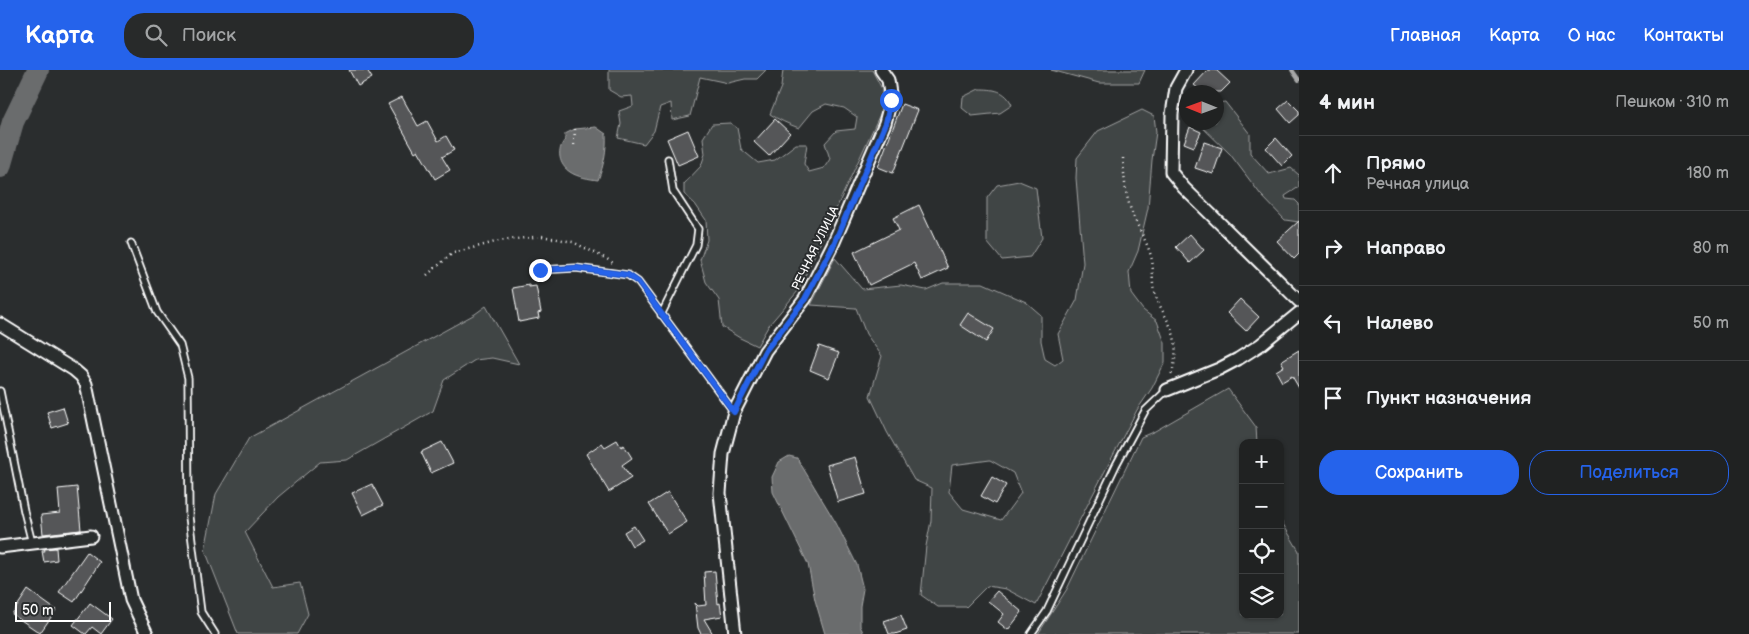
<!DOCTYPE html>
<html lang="ru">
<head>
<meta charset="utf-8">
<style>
	:root { --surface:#202222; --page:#282a2a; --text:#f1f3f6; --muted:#a2a4a5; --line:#3d3f40; --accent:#2563eb }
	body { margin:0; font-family:"Balsamiq Sans",sans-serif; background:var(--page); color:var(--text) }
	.controls { position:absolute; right:15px; bottom:15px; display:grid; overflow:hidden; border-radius:10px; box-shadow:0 1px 4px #0004 }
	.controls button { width:45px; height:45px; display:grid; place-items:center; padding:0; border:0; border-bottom:1px solid var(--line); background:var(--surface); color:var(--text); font:25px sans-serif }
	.compass { position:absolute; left:1179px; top:15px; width:45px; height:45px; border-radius:50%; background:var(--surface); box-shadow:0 1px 4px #0004; rotate:271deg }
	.scale { position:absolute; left:15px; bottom:12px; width:96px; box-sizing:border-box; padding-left:5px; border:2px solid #fff; border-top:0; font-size:14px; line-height:18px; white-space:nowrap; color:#fff; -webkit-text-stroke:4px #2a2d2e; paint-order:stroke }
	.stop { position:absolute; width:15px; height:15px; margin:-11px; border:4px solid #2563eb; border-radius:50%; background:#fff }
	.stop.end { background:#2563eb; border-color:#fff; box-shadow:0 1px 5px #0008 }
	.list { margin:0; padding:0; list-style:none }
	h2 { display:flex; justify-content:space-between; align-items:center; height:65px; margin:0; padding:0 20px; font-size:21px }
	h2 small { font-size:16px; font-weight:400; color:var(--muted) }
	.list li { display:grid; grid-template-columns:32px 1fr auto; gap:15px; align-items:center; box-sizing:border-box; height:75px; padding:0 20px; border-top:1px solid var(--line) }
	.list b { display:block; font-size:19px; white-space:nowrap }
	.list p { margin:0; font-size:16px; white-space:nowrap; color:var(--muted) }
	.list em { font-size:16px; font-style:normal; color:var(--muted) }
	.actions { display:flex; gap:10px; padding:15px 20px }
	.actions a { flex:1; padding:11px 0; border:1px solid var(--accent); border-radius:20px; text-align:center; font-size:18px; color:var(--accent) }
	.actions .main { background:var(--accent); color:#fff }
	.icon { flex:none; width:28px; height:28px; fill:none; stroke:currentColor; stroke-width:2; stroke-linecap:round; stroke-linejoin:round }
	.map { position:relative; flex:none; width:1299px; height:564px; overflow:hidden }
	header { display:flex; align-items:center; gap:30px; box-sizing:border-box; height:70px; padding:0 25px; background:var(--accent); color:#fff }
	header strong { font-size:24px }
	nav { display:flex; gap:28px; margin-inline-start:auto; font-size:18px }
	.search { width:350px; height:45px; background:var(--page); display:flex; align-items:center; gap:12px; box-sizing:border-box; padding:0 18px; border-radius:20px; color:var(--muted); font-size:19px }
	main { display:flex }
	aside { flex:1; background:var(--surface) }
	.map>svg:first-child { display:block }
	.green { fill:#414445; stroke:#a0a2a2; fill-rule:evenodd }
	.water { fill:#6a6c6d; stroke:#a6a7a7 }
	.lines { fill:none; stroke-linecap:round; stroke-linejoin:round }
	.stream { stroke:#a6a7a7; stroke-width:4 }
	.river { stroke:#6a6c6d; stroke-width:22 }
	.building { fill:#555758; stroke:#fff }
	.lane-casing { stroke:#fff; stroke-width:9 }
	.street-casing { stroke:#fff; stroke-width:15 }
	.path { stroke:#fff; stroke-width:2.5; stroke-dasharray:1 4; stroke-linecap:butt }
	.lane { stroke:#2a2d2e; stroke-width:5.5 }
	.street { stroke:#2a2d2e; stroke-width:11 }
	.route { stroke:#2563eb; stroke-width:6 }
	.labels { text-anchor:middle; stroke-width:4; stroke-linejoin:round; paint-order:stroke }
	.street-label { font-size:12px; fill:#fff; stroke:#2a2d2e }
</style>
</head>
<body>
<header>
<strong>Карта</strong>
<div class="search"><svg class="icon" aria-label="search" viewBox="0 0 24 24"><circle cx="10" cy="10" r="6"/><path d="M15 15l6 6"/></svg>Поиск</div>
<nav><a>Главная</a><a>Карта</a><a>О нас</a><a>Контакты</a></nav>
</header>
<main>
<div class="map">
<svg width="1299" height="564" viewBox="0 0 1299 564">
	<rect width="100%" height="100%" fill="#2a2d2e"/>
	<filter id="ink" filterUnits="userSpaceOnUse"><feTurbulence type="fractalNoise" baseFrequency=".02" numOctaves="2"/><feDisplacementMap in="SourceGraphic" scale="10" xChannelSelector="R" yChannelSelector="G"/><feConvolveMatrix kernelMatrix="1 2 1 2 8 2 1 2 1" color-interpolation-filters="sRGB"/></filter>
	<g filter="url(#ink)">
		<path class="green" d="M 609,0 L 766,0 L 757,9 L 745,9 L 728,13 L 700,7 L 690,46 L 672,50 L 671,33 L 660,37 L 654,61 L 644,74 L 618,68 L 621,54 L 619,41 L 633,36 L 632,26 L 621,27 L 609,20 Z
			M 783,0 L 872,0 L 882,19 L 881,42 L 798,221 L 769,255 L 757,276 L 740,268 L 722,257 L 719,230 L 706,212 L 700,190 L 707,170 L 706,150 L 695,134 L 684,124 L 684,114 L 701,96 L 705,84 L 703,68 L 712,54 L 730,53 L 737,58 L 741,79 L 758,93 L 775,90 L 796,74 L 807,74 L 804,94 L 809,102 L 824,98 L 830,89 L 825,73 L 836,61 L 855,59 L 857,47 L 844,38 L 826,34 L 813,41 L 799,58 C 788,54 779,50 770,44 L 781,17 Z
			M 1051,0 L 1145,0 L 1139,13 L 1099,13 Z
			M 979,19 C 993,19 1006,20 1012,35 L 1000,43 L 972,46 L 962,38 L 963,27 Z
			M 1225,32 L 1250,64 L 1250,83 L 1269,104 L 1291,98 L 1299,105 L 1299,117 L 1285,126 L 1286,129 L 1295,130 L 1299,134 L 1299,152 L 1285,150 L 1261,125 L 1230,84 L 1198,53 L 1216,52 L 1217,33 Z
			M 1142,40 L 1154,46 L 1156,62 L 1152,90 L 1148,138 L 1138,181 L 1129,202 L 1131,224 L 1143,240 L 1157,251 L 1165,273 L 1165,292 L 1152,318 L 1137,340 L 1106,399 L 1036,535 L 1006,519 L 987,516 L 966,537 L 938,537 L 921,525 L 926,476 L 931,451 L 932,418 L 914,410 L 887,362 L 870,326 L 882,286 L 866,264 L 856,238 L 811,235 L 835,188 L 862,219 L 901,215 L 926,220 L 943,213 L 983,213 L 1026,232 L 1041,245 L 1041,271 L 1045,289 L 1055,295 L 1063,289 L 1058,264 L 1077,230 L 1083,193 L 1076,108 L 1077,88 L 1098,61 ZM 990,390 L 1013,403 L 1021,423 L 1001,450 L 963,439 L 949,422 L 952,395 Z
			M 1019,111 L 1036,118 L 1042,168 L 1030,187 L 1002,190 L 987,172 L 987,128 L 997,115 Z
			M 486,236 L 519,294 L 492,288 L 475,290 L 444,310 L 433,341 L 347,390 L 320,392 L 278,427 L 245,462 L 273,517 L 300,513 L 308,544 L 297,564 L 238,564 L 205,480 L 216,424 L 249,368 L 475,244 Z
			M 1228,319 L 1256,357 L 1257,373 L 1243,373 L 1243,545 L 1280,545 L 1280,449 L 1299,481 L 1299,564 L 1038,564 L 1067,519 L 1141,367 L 1155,361 Z"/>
		<path class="water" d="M 596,57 L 606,64 C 607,79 604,95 598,110 C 590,109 577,107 570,102 C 559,95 556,80 565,70 L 565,64 L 575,59 Z
			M 789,386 L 797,388 L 836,453 L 857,495 L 863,519 L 860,536 L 860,556 L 864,564 L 825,564 L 815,530 L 808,494 L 773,422 L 772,407 L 779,392 Z"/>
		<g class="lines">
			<path class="stream" d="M 1292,0 L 1299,10"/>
			<path class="river" d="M 0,97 L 13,52 L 38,0"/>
		</g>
		<path class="building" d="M 349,0 L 367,0 L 372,8 L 358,16 Z
			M 1208,0 L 1216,0 L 1230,13 L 1221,22 L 1203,22 L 1194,15 Z
			M 402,27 L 418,56 L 427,51 L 438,71 L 446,66 L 454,80 L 442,87 L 450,100 L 435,109 L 418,80 L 415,82 L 388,34 Z
			M 1288,30 L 1299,41 L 1299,45 L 1290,53 L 1278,39 Z
			M 902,34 L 918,40 L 893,103 L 878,97 Z
			M 775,49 L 790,63 L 769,86 L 754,72 Z
			M 1190,57 L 1201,62 L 1194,77 L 1184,73 Z
			M 688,60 L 699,86 L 678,95 L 667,69 Z
			M 1276,68 L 1292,86 L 1282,96 L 1266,78 Z
			M 1204,72 L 1222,78 L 1213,104 L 1195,98 Z
			M 919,135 L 948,198 L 922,210 L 914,193 L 869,215 L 854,182 L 899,160 L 893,148 Z
			M 1299,151 L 1299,184 L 1294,189 L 1277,171 Z
			M 1190,164 L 1204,180 L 1190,193 L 1176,177 Z
			M 529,215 L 529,217 L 536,216 L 541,242 L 538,243 L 539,248 L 519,252 L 513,218 Z
			M 1240,229 L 1259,247 L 1246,261 L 1227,243 Z
			M 968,243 L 994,259 L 986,272 L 960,255 Z
			M 819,276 L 839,283 L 829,308 L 810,300 Z
			M 1299,280 L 1299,318 L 1292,306 L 1282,312 L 1276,301 L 1284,296 L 1281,291 Z
			M 63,337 L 68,353 L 52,358 L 47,342 Z
			M 617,370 L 621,377 L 624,375 L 632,388 L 622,395 L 631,408 L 609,422 L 586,384 L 602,373 L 605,377 Z
			M 442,372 L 453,393 L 431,403 L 421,382 Z
			M 855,387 L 866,424 L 838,432 L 827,395 Z
			M 992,407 L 1006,415 L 995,434 L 981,426 Z
			M 372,414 L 383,435 L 363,445 L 352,423 Z
			M 77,417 L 81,460 L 43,464 L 41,445 L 60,443 L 58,419 Z
			M 668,422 L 687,452 L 668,464 L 649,434 Z
			M 634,456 L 643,470 L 632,476 L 624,462 Z
			M 56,478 L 57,490 L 44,492 L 42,481 L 45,481 L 44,479 Z
			M 87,482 L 100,492 L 74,532 L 59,522 Z
			M 715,501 L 718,534 L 720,533 L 722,546 L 704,549 L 713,564 L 701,564 L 698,558 L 695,533 L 698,536 L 706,535 L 704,502 Z
			M 28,520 L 56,540 L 40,563 L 12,544 Z
			M 997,521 L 1022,542 L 1008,560 L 998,552 L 1004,544 L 988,531 Z
			M 90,533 L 112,549 L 101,564 L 92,557 L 86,564 L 85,564 L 73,555 Z
			M 901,545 L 907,560 L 895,564 L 889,564 L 884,551 Z"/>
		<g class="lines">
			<defs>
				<path id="lane" d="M 131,173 L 157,242 L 180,275 L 188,308 L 189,447 L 201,542 L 215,564
					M 540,200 L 576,198 L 628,205 L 638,212 L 734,342
					M 661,245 L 696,175 L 698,159 L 673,121 L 668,89
					M 0,321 L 24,441 L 32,473
					M 1031,564 L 1047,541 L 1116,395 L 1145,341 L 1167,320"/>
				<path id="street" d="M 1186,0 L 1176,18 L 1172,44 L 1171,102 L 1184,118 L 1299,231
					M 0,254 L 74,300 L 81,306 L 86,314 L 131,530 L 147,564
					M 1167,320 L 1219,299 L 1238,289 L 1260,275 L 1299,243
					M 0,477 L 91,466
					M 735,564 L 720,423 L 723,384 L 734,342 L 765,281 L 805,229 L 833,174 L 885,53 L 891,30 L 888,10 L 881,0"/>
			</defs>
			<use href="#lane" class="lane-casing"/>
			<use href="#street" class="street-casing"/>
			<path class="path" d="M 574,75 L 575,59
				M 1123,88 C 1124,106 1125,123 1131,140 C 1137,157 1148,172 1152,190 C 1154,201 1151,213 1155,224 C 1159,236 1166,246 1171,258 C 1178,273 1176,291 1171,306
				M 427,205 L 453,183 L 499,171 L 542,166 L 573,172 L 607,189 L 613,193"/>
			<use href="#lane" class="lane"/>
			<use href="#street" class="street"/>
		</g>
	</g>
	<g class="lines" filter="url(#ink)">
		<path class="route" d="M 540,200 L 576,198 L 628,205 L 638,212 L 734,342 L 765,281 L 805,229 L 834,174 L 886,53 L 891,30"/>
	</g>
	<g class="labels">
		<g class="street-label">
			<text transform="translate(815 178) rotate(-64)" y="4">РЕЧНАЯ УЛИЦА</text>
		</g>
	</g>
</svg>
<div class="controls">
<button>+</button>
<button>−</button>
<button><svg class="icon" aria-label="locate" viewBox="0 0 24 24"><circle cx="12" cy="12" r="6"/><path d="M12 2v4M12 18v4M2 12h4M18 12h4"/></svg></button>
<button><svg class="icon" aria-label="layers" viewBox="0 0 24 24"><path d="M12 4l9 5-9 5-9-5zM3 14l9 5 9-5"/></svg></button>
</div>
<svg class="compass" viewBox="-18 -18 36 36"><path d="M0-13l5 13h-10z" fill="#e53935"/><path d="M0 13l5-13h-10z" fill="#a2a4a5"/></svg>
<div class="scale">50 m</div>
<div class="stop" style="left:891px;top:30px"></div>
<div class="stop end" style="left:540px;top:200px"></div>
</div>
<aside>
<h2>4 мин<small>Пешком · 310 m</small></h2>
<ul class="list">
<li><svg class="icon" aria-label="ahead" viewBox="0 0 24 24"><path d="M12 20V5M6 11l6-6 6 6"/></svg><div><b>Прямо</b><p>Речная улица</p></div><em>180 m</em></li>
<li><svg class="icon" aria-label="right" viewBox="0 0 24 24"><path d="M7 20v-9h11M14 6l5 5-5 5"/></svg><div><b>Направо</b></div><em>80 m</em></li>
<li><svg class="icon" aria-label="left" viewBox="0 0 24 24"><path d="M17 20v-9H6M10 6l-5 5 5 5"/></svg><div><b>Налево</b></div><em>50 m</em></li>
<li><svg class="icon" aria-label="arrive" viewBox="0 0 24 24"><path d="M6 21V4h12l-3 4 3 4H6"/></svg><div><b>Пункт назначения</b></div></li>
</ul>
<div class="actions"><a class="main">Сохранить</a><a>Поделиться</a></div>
</aside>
</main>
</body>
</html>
